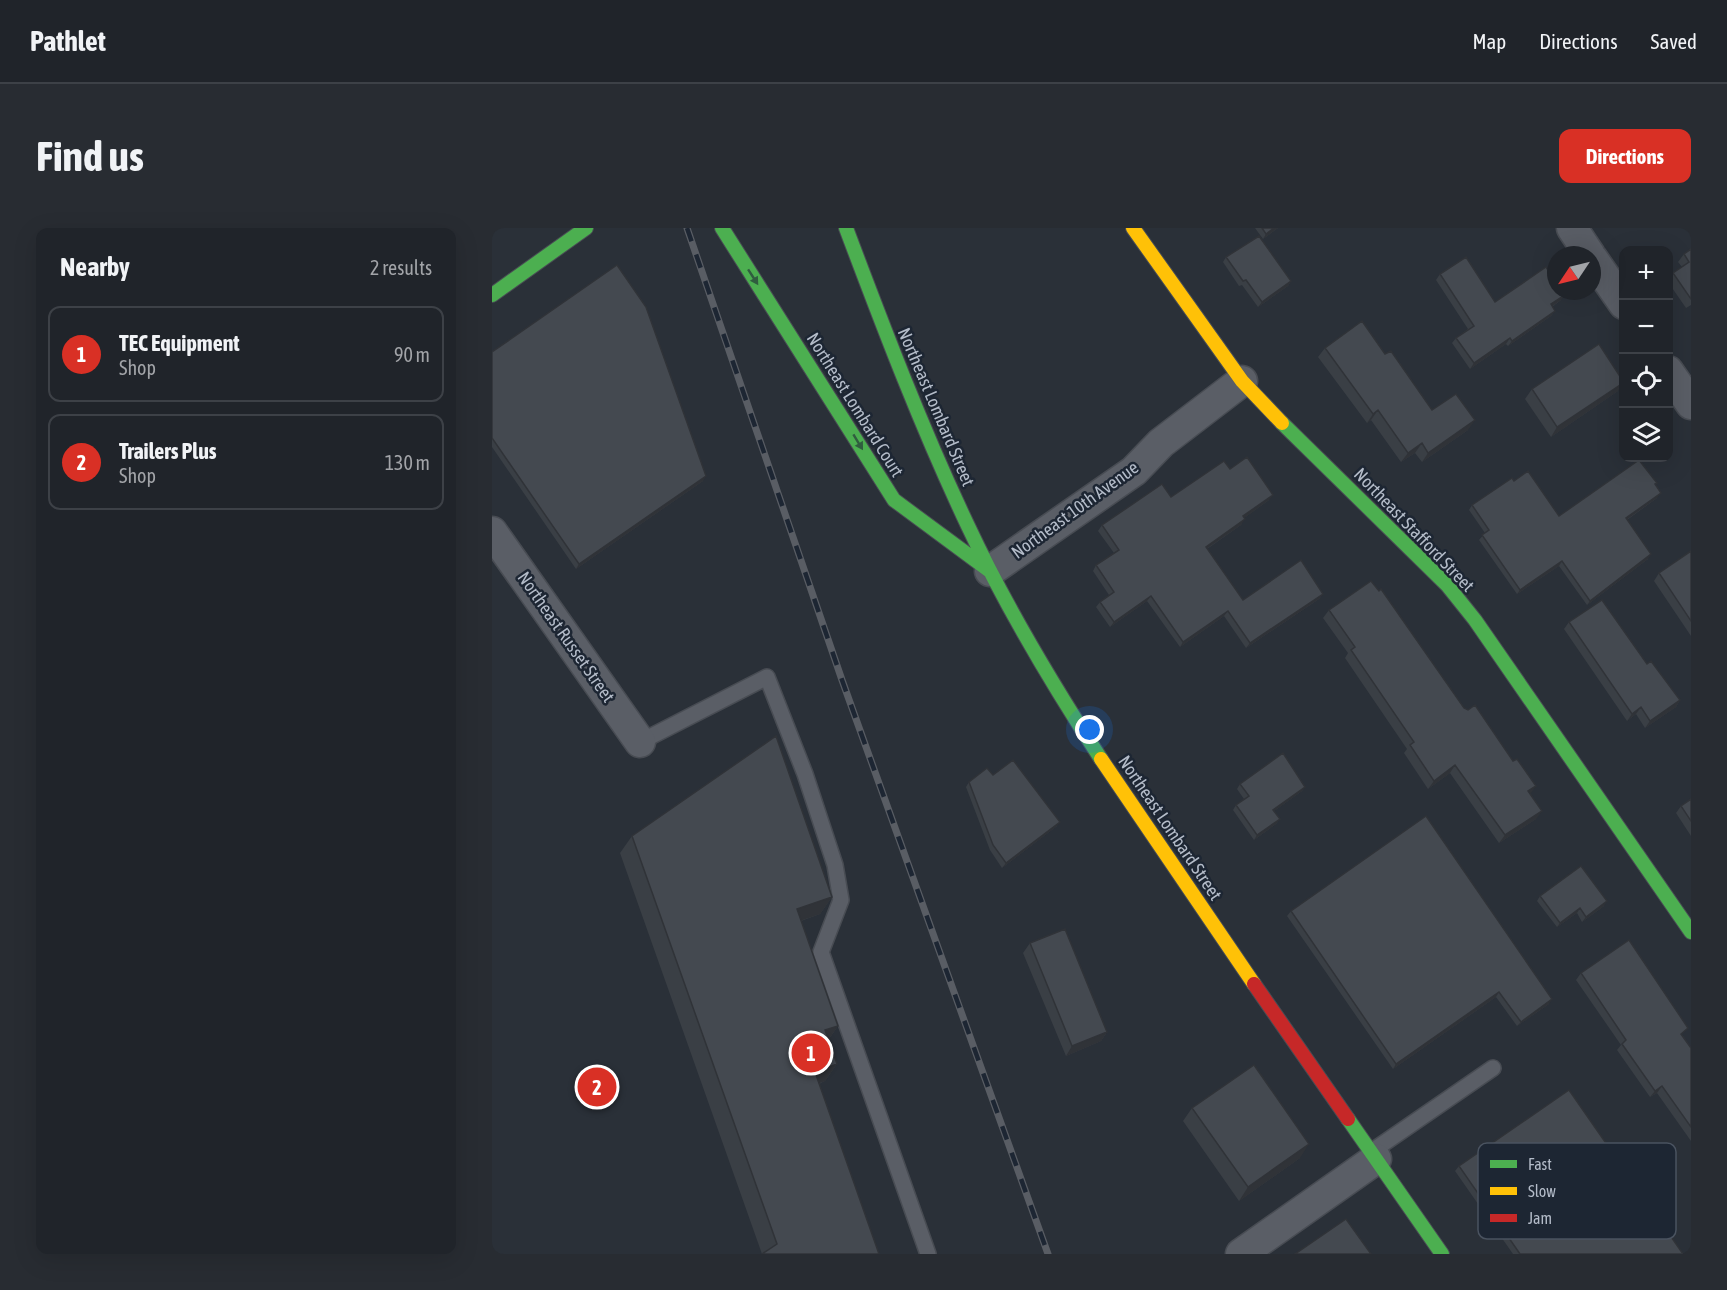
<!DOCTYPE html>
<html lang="en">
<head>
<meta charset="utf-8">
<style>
	:root { --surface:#20242a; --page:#282c32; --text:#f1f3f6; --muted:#a2a4a8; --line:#3d4147; --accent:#d93025 }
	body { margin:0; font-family:"Asap Condensed",sans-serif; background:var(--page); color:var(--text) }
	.controls { position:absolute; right:18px; top:18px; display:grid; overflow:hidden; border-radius:12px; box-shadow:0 6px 24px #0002 }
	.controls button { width:54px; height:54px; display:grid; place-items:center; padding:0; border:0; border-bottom:2px solid var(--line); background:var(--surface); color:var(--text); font:30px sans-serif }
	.compass { position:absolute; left:1055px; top:18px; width:54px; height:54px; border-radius:50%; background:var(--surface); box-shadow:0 6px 24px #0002; rotate:235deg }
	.you { position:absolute; left:598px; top:502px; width:21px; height:21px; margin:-15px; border:4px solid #fff; border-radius:50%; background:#1a73e8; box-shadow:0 0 0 9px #1a73e833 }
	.badge { display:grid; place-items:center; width:39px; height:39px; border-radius:50%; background:var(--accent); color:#fff; font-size:20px; font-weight:700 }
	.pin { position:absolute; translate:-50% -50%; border:3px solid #fff; box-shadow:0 2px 6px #0006 }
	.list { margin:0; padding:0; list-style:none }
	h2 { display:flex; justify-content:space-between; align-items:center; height:78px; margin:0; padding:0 24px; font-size:26px }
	h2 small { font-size:20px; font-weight:400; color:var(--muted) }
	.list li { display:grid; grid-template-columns:39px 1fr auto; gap:18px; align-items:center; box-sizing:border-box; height:96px; margin:0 12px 12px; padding:0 12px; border:2px solid var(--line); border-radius:12px }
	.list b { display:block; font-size:22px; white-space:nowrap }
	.list p { margin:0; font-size:20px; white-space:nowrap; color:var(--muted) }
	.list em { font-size:20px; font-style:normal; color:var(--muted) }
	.icon { flex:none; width:33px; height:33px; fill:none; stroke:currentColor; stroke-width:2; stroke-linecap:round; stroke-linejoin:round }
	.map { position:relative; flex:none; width:1199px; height:1026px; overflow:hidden; border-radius:12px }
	header { display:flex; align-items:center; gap:36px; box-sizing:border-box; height:84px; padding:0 30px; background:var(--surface); border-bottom:2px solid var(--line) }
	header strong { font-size:28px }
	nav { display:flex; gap:33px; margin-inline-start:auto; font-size:21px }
	.intro { display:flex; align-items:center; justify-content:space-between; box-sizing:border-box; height:144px; padding:0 36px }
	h1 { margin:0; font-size:42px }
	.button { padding:15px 27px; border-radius:12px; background:var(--accent); color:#fff; font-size:21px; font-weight:700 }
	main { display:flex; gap:36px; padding:0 36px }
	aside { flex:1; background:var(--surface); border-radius:12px; box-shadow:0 6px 24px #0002 }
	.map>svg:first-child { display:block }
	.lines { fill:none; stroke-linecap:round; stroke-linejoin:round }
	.lane-casing { stroke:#484c53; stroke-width:18 }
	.street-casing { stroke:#484c53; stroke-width:33 }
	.fast-casing { stroke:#484c53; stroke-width:16 }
	.slow-casing { stroke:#484c53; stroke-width:16 }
	.jam-casing { stroke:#484c53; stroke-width:16 }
	.lane { stroke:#5a5e66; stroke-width:15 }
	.street { stroke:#5a5e66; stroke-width:30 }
	.fast { stroke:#4caf50; stroke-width:14 }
	.slow { stroke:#ffc107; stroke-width:14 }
	.jam { stroke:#c62828; stroke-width:14 }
	.rail-casing { stroke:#595d64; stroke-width:7 }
	.rail { stroke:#1d2633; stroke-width:4.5; stroke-dasharray:14; stroke-linecap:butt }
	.wall { fill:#3a3f45 }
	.shaded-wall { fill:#303338 }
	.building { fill:#444950; stroke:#303338; stroke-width:1.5 }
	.oneway { fill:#305d3f }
	.labels { text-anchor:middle; stroke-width:5; stroke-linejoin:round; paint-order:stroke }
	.street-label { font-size:18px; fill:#b4bcc9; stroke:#1d2633 }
	.key { fill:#1d2633; stroke:#4a5360; stroke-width:1.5 }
	.key-label { font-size:16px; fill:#b4bcc9 }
</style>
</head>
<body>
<header>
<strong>Pathlet</strong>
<nav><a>Map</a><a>Directions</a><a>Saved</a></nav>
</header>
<div class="intro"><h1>Find us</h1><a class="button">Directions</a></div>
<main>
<aside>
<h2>Nearby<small>2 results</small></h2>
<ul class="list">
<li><span class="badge">1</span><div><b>TEC Equipment</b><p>Shop</p></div><em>90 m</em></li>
<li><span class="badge">2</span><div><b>Trailers Plus</b><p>Shop</p></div><em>130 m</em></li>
</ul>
</aside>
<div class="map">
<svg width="1199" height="1026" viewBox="0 0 1199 1026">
	<rect width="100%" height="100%" fill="#2a3038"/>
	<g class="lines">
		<defs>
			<path id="lane" d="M 148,514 L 275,449 L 313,546 L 343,637 L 349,672 L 329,724 L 436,1026
				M 879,924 L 1001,840"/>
			<path id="street" d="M 1080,0 L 1098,27
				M 1100,30 L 1132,76
				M 1176,143 L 1199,176
				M 0,304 L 148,514
				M 498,343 L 642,243 L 669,215 L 750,153
				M 749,1026 L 884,931"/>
			<path id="fast" d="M 230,0 L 402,272 L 498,343
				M 354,0 C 392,101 430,201 476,298 C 514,379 560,456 609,531
				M 0,67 L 94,0
				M 790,195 L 955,357 L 983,392 L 1199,704
				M 856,891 L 950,1026"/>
			<path id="slow" d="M 641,0 L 750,153 L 790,195
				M 609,531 L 762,756"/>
			<path id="jam" d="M 762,756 L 856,891"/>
		</defs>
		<use href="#lane" class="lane-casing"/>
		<use href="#street" class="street-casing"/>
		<use href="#fast" class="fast-casing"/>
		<use href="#slow" class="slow-casing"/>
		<use href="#jam" class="jam-casing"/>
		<use href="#lane" class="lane"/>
		<use href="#street" class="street"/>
		<use href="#fast" class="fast"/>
		<use href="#slow" class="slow"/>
		<use href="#jam" class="jam"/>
		<defs>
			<path id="rail" d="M 195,0 L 350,452 L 556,1026"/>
		</defs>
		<use href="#rail" class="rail-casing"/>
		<use href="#rail" class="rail"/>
	</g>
	<path class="wall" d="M 763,0 L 786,0 L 771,11 Z
		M 1199,21 L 1199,77 L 1194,80 L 1176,54 L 1176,52 L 1181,45 L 1190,39 L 1186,34 L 1192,26 Z
		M 734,29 L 799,53 L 796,58 L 766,79 L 750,57 L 747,58 L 731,34 Z
		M 948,46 L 1003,74 L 1069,72 L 1060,79 L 1063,83 L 1059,88 L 1016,118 L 1014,116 L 978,141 L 960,115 L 964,110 L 976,101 L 944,52 Z
		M 833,120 L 893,126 L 940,182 L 976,202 L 930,234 L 923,225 L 909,234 L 879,192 L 875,195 L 826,129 Z
		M 0,124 L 211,253 L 84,341 L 0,219 Z
		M 1040,161 L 1126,163 L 1059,209 L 1033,171 Z
		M 738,241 L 777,272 L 752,290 L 749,297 L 715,321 L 751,372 L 831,366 L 827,371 L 754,420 L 732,388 L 688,419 L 655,373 L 618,399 L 604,379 L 608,374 L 617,367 L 601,343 L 604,337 L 622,325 L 606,303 L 610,297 L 679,269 Z
		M 1022,253 L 1067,288 L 1165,255 L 1163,257 L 1165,270 L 1135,292 L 1156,331 L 1095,377 L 1067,338 L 1025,366 L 987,312 L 993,305 L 977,282 L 980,277 Z
		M 1199,323 L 1199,408 L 1162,353 L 1167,345 Z
		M 837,382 L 972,480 L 1038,566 L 1044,591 L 1007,615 L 958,545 L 936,561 L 912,525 L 915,521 L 853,430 L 856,425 L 831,390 Z
		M 1077,394 L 1155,436 L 1188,472 L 1184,479 L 1153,500 L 1144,486 L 1135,493 L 1072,401 Z
		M 501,547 L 565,598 L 510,640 L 498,622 L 474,559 L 477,554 Z
		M 748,556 L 813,559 L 810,563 L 782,583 L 788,591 L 784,596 L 762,612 L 741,582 L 744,577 L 752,571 L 745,561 Z
		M 1199,571 L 1199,608 L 1184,585 L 1189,578 Z
		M 140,608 L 340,669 L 328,686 L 309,693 L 346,798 L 337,811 L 345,836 L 333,853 L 327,856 L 387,1026 L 270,1026 L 128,625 Z
		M 1048,668 L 1112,678 L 1090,694 L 1085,685 L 1065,699 L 1045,673 Z
		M 799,683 L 1057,776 L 1025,798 L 1004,769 L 901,841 L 795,688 Z
		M 538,715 L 615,804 L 609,813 L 574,828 L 531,725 Z
		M 1089,745 L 1191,808 L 1199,820 L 1199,913 L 1165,865 L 1158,869 L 1125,822 L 1129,817 L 1084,752 Z
		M 700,880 L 808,930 L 747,973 L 691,893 Z
		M 967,938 L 1191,1026 L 1021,1026 L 963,943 Z"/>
	<path class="shaded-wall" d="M 782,0 L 786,0 L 771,11 L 774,6 Z
		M 799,53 L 796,58 L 766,79 L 770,74 Z
		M 1073,67 L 1069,72 L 1055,82 L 1059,76 Z
		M 1063,83 L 1059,88 L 1016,118 L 1020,113 Z
		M 1018,110 L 1014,116 L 978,141 L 982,135 Z
		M 1131,155 L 1126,163 L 1059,209 L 1065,199 Z
		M 886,182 L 879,192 L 875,195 L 881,186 Z
		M 983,192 L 976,202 L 930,234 L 936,225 Z
		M 930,215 L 923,225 L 909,234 L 916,225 Z
		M 214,248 L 211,253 L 84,341 L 87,336 Z
		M 1169,265 L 1165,270 L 1130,295 L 1134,290 Z
		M 781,267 L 777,272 L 747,294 L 751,288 Z
		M 753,291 L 749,297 L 710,324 L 714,319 Z
		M 1159,326 L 1156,331 L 1095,377 L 1098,373 Z
		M 1070,333 L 1067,338 L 1025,366 L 1028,362 Z
		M 831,366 L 827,371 L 754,420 L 758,415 Z
		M 659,368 L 655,373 L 618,399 L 622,394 Z
		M 736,383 L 732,388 L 688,419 L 691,414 Z
		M 1188,472 L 1184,479 L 1153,500 L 1158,493 Z
		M 1149,479 L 1144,486 L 1135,493 L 1140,486 Z
		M 963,537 L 958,545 L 936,561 L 942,553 Z
		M 1044,558 L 1038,566 L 1036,563 Z
		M 813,559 L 810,563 L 778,586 L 781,582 Z
		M 1050,583 L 1044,591 L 1007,615 L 1013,607 Z
		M 788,591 L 784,596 L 762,612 L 765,607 Z
		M 568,594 L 565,598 L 510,640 L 514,635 Z
		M 340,669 L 328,686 L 293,698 L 305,681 Z
		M 1115,673 L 1112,678 L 1090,694 L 1094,689 Z
		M 1088,680 L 1085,685 L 1065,699 L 1068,695 Z
		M 1007,764 L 1004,769 L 901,841 L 904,836 Z
		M 1060,771 L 1057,776 L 1025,798 L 1029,794 Z
		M 346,798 L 334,815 L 333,802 Z
		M 615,804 L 609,813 L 574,828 L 580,818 Z
		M 345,836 L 333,853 L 311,861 L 323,844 Z
		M 1170,858 L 1165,865 L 1158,869 L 1163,863 Z
		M 817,916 L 808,930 L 747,973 L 756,959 Z"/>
	<path class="building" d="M 770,0 L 782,0 L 774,6 Z
		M 767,8 L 799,53 L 770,74 L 754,52 L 751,53 L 734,29 Z
		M 1199,21 L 1199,71 L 1181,45 L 1197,34 L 1192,26 Z
		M 974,29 L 1003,74 L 1054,39 L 1064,54 L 1064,63 L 1070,63 L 1073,67 L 1059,76 L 1063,83 L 1020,113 L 1018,110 L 982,135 L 964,110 L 982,98 L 948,46 Z
		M 125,37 L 154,79 L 214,248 L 87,336 L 0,210 L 0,124 Z
		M 870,93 L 893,126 L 899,123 L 940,182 L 964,166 L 983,192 L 936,225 L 930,215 L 916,225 L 886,182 L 881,186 L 833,120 Z
		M 1107,116 L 1131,153 L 1131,155 L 1065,199 L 1040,161 Z
		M 755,229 L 781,267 L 751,288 L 753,291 L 714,319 L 751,372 L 809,332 L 831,366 L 758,415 L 736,383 L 691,414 L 659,368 L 622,394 L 608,374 L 622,364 L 604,337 L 627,322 L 610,297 L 670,256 L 679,269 L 732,233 L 738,241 Z
		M 1147,232 L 1165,255 L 1163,256 L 1169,265 L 1134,290 L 1159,326 L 1098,373 L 1070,333 L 1028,362 L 990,307 L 997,302 L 980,277 L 1020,250 L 1022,253 L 1036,243 L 1067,288 Z
		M 1199,323 L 1199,393 L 1167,345 Z
		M 879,353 L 887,363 L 889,361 L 972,480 L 976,482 L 983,477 L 1021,533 L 1025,531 L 1044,558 L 1036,563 L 1050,583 L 1013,607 L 963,537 L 942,553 L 918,517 L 922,514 L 859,422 L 863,419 L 837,382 Z
		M 1110,372 L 1155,436 L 1159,433 L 1188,472 L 1158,493 L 1149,479 L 1140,486 L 1077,394 Z
		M 284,508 L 340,669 L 305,681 L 346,798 L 333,802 L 345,836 L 323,844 L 387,1026 L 270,1026 L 285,1016 L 140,608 Z
		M 791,525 L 813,559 L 781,582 L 788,591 L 765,607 L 744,577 L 757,568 L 748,556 Z
		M 521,532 L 568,594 L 514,635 L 501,617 L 477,554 L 495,540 L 501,547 Z
		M 1199,571 L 1199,593 L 1189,578 Z
		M 934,588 L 1060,771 L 1029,794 L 1007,764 L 904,836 L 799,683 Z
		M 1089,638 L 1115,673 L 1094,689 L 1088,680 L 1068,695 L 1048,668 Z
		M 573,701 L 615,804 L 580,818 L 538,715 Z
		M 1137,712 L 1196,800 L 1189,806 L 1199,820 L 1199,899 L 1170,858 L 1163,863 L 1130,816 L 1134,812 L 1089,745 Z
		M 762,837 L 817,916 L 756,959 L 700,880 Z
		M 1077,862 L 1191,1026 L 1028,1026 L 967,938 Z
		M 854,991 L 879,1026 L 803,1026 Z"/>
	<defs><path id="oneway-solid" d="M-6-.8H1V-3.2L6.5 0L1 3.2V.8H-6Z" transform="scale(1.5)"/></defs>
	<g class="oneway">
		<use href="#oneway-solid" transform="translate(261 49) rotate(57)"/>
		<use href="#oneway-solid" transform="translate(366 214) rotate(59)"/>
	</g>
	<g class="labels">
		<g class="street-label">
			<text transform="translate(363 177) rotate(58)" y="6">Northeast Lombard Court</text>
			<text transform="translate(444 179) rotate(67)" y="6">Northeast Lombard Street</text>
			<text transform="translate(583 282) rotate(-36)" y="6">Northeast 10th Avenue</text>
			<text transform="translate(922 302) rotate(46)" y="6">Northeast Stafford Street</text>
			<text transform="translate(74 409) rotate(55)" y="6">Northeast Russet Street</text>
			<text transform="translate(678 600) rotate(56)" y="6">Northeast Lombard Street</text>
		</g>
	</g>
	<rect x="986" y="915" width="198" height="96" rx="9" class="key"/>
	<rect x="998" y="932" width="27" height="8" fill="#4caf50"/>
	<rect x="998" y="959" width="27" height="8" fill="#ffc107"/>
	<rect x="998" y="986" width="27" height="8" fill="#c62828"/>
	<g class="key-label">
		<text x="1036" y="942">Fast</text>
		<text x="1036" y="969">Slow</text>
		<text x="1036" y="996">Jam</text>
	</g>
</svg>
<div class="controls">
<button>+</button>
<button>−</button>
<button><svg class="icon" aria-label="locate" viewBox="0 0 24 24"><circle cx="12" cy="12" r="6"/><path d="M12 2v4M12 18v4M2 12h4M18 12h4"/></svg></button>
<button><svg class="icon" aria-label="layers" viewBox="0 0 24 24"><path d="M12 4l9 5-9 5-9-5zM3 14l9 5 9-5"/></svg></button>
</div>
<svg class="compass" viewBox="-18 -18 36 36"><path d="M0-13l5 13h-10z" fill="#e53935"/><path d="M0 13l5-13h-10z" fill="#a2a4a8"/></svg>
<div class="you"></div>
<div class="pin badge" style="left:319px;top:825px">1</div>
<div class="pin badge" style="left:105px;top:859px">2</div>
</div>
</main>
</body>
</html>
